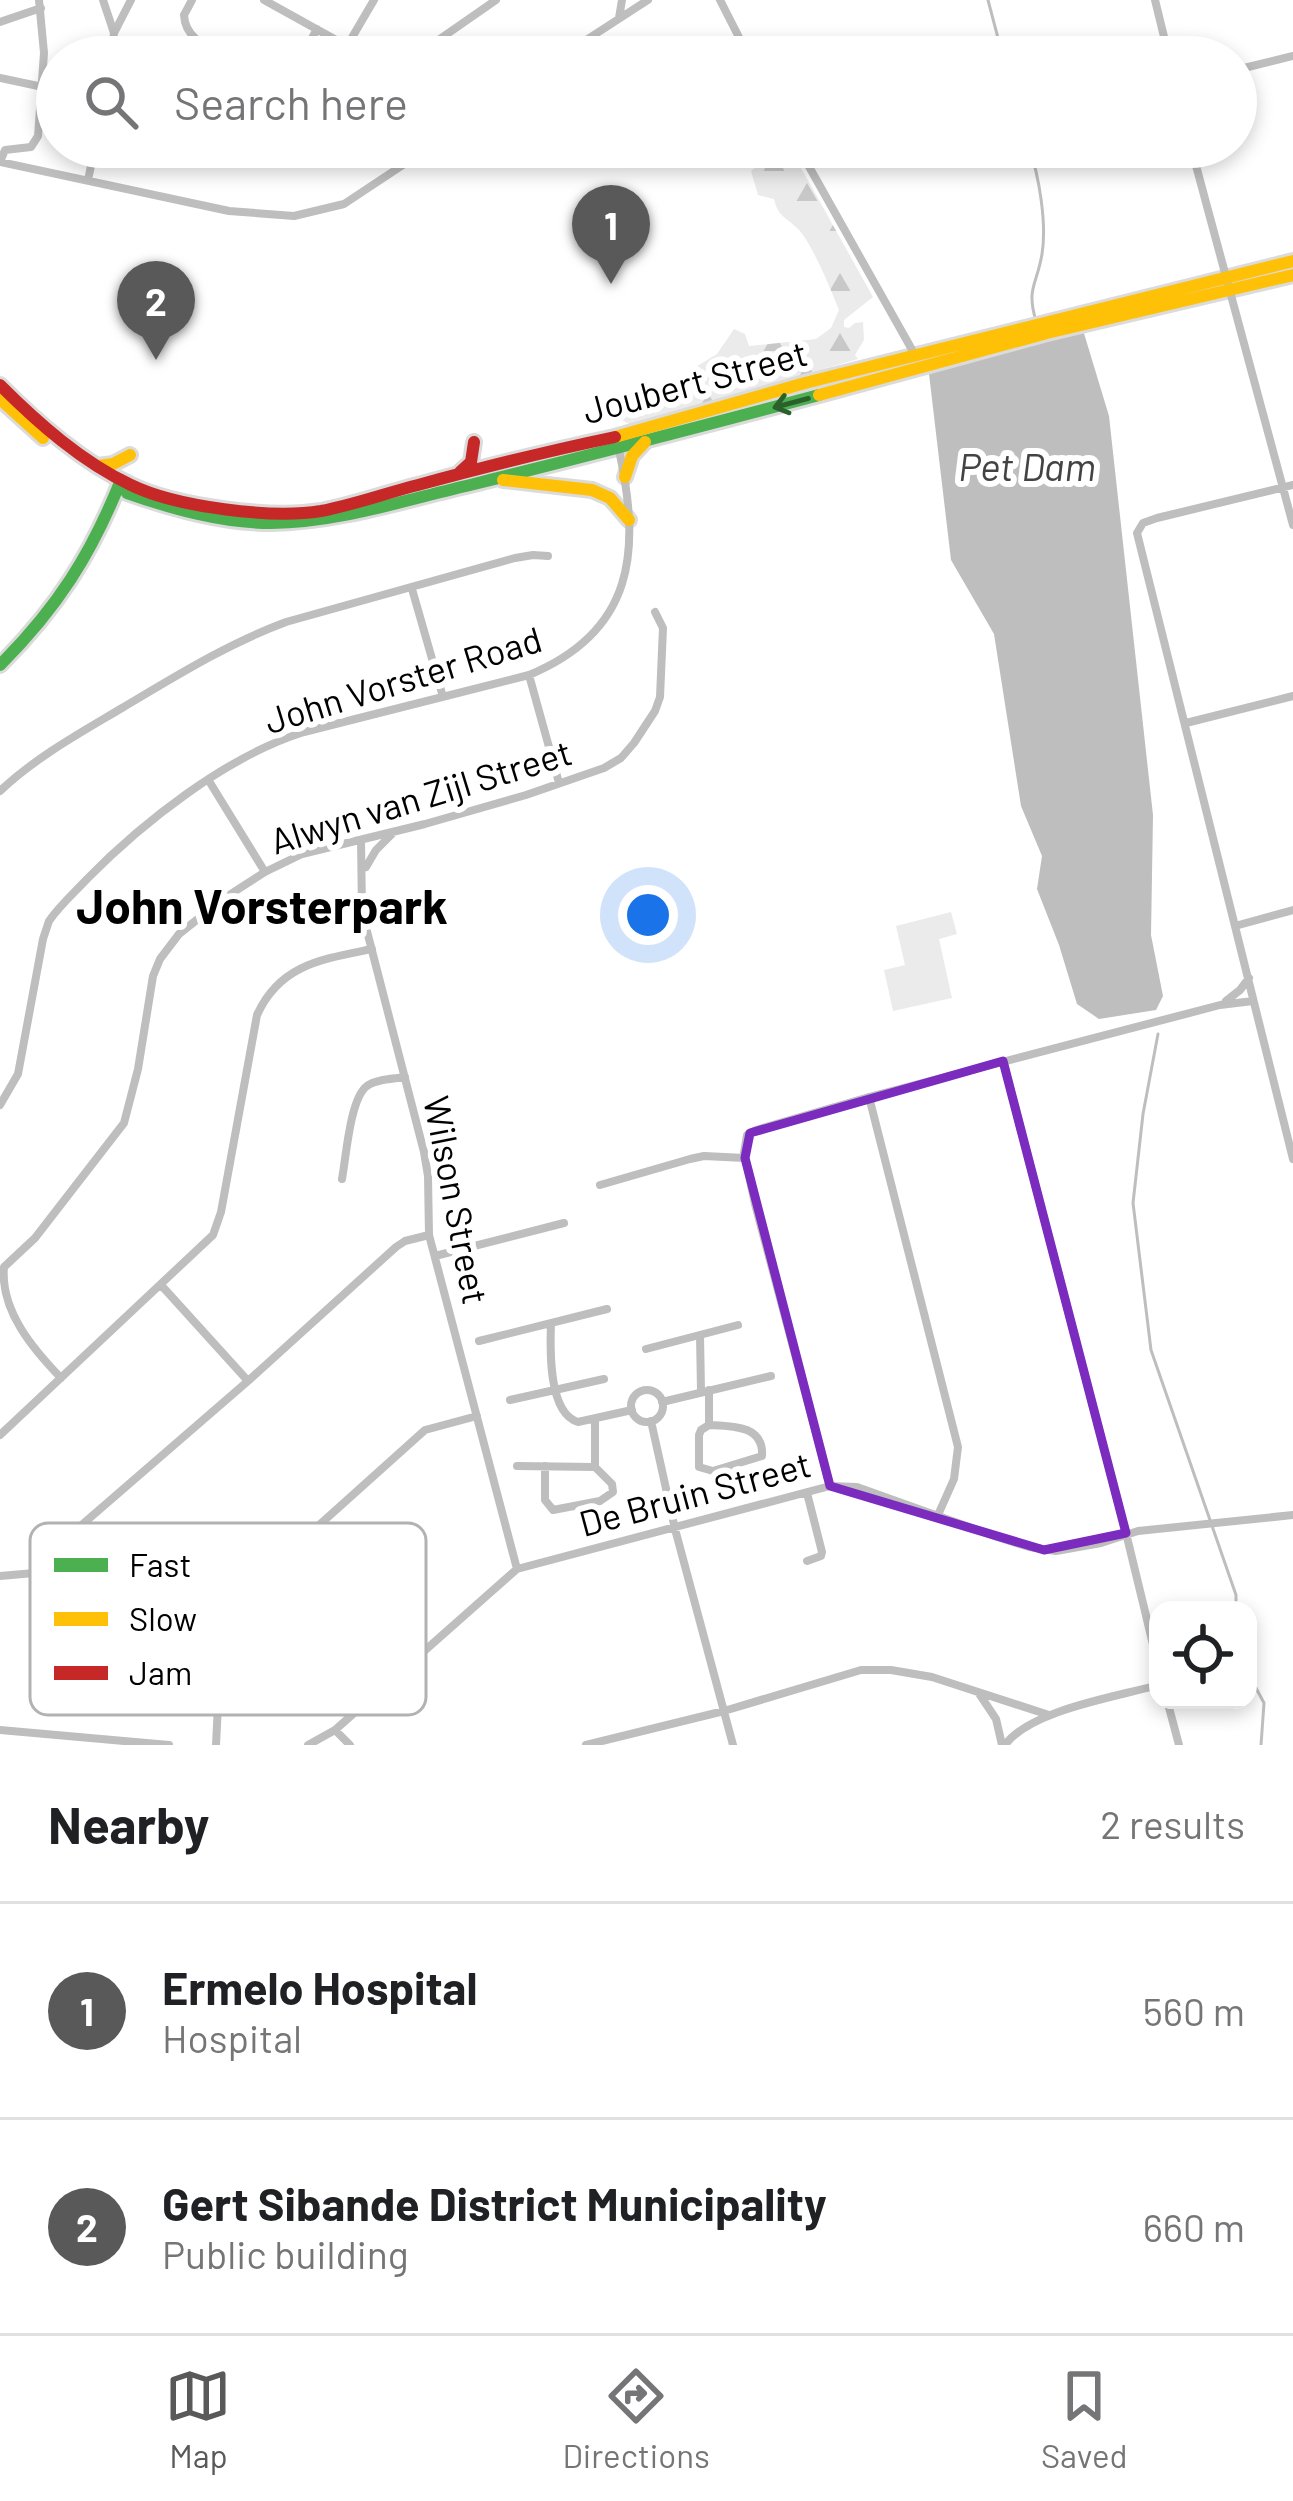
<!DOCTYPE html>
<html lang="en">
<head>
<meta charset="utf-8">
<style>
	:root { --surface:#fff; --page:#f6f6f6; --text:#202124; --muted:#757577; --line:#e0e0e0; --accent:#595959 }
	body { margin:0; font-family:Barlow,sans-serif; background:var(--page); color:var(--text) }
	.controls { position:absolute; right:36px; bottom:36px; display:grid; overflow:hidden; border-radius:24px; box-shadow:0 6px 18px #0003 }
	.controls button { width:108px; height:108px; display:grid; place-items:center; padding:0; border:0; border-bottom:3px solid var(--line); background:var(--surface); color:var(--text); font:60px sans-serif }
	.you { position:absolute; left:648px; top:915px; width:42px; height:42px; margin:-30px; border:9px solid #fff; border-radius:50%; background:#1a73e8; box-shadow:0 0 0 18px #1a73e833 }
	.badge { display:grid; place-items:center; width:78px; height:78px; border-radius:50%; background:var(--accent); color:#fff; font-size:39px; font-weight:700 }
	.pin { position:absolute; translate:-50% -99px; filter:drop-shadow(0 3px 6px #0008) }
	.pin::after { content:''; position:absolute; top:63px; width:42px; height:36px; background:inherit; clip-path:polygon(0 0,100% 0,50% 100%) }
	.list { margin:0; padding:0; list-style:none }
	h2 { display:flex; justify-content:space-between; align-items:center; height:156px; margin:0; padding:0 48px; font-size:51px }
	h2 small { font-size:39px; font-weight:400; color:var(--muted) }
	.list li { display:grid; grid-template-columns:78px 1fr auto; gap:36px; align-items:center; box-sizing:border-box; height:216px; padding:0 48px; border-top:3px solid var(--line) }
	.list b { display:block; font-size:45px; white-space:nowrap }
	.list p { margin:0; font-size:39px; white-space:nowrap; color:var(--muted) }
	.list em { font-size:39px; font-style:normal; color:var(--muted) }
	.icon { flex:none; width:66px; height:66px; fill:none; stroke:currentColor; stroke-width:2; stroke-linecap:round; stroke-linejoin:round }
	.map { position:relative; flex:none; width:1293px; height:1745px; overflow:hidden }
	.search { position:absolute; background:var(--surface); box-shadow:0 6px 18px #0003; left:36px; right:36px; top:36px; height:132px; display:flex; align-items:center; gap:30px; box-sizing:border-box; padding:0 42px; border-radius:66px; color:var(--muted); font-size:45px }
	.sheet { height:588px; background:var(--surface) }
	nav { display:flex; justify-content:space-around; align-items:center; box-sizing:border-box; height:168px; border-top:3px solid var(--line); background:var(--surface); font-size:33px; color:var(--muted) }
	nav a { display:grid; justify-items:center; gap:6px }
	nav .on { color:var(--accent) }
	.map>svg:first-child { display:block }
	.forest { fill:url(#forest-firs) }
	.green { fill:#ebebeb }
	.water { fill:#bebebe }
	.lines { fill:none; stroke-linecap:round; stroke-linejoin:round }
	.stream { stroke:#bebebe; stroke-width:3 }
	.fast-casing { stroke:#dbdbdb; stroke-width:18 }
	.slow-casing { stroke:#dbdbdb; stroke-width:18 }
	.jam-casing { stroke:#dbdbdb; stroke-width:18 }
	.street { stroke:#bebebe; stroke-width:8 }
	.fast { stroke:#4caf50; stroke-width:12 }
	.slow { stroke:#ffc107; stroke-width:12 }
	.jam { stroke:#c62828; stroke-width:12 }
	.oneway { stroke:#2a602c }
	.marked { fill:none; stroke:#7b2cbf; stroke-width:9; stroke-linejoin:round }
	.labels { text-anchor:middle; stroke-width:12; stroke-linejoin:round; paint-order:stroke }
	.street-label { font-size:36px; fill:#000; stroke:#fff }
	.water-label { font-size:39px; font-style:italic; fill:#434343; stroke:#fff }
	.district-label { font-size:48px; font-weight:bold; fill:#000; stroke:#fff }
	.key { fill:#fff; stroke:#b2b2b2; stroke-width:3 }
	.key-label { font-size:33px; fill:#000 }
</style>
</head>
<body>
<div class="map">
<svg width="1293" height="1745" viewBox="0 0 1293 1745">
	<defs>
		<pattern id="forest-firs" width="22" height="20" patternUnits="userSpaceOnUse" patternTransform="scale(3)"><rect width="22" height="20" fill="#ebebeb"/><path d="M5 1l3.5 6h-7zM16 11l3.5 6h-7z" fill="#c8c8c8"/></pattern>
	</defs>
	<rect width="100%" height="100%" fill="#fff"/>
	<path class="forest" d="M 791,150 L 873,297 L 844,320 L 844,327 L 849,328 L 855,323 L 863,322 L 864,340 L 855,355 L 858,359 L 631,425 L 620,419 C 634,396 661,386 687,378 L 689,371 L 717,354 L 734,329 L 745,334 L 749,346 L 816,339 L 831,328 L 839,310 C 831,290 812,243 798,229 C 786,217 778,217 774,199 L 758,195 L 751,171 L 770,156 Z"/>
	<path class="green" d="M 951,912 L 957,934 L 939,939 L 952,998 L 893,1011 L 884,970 L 905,965 L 896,926 Z"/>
	<path class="water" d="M 1083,330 L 1109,416 L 1153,815 L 1151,935 L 1163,996 L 1156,1010 L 1099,1019 L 1077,1004 L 1059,945 L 1037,889 L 1042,856 L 1021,806 L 994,634 L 951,560 L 929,374 Z"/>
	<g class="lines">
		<path class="stream" d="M 988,0 L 1003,57
			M 1029,147 C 1039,176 1047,223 1042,254 C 1037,285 1026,288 1036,321
			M 1158,1034 L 1143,1114 L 1133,1203 L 1151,1350 L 1236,1595 L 1236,1610
			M 1248,1673 L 1264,1703 L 1261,1745"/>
		<defs>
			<path id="fast" d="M 127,493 C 173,509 222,523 271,523 C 339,522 405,500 470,485 C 587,456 703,426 819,395
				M 0,665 C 57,608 91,555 121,480"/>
			<path id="slow" d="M 819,395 L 1047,333 L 1293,275
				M 0,399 L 43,438
				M 615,437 L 805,383 L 1293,261
				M 98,466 L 113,464 L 130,455
				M 625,477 L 632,456 L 645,442
				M 503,480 L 592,490 L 610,498 L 629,520"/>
			<path id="jam" d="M 0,385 C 38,423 82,462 131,485 C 176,507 271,519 321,511 C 353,505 386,493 418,485 C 484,467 548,451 615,437
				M 460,472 L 471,462 L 474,442"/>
		</defs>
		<use href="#fast" class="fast-casing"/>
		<use href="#slow" class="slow-casing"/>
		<use href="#jam" class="jam-casing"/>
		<path class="street" d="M 39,0 L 44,53 L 38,136 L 31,147 L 5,150 L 0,162 L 229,211 L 294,216 L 344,204 L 430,147
			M 103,0 L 114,33
			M 192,0 L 184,15 C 185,39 208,47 227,57
			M 264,0 L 347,46 L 360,57
			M 720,0 L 749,57
			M 1155,0 L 1169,57
			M 619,18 L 622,0
			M 0,22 L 41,8
			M 347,46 L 374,0
			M 111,57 L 114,33 L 131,0
			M 302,57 L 317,29
			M 414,57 L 496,0
			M 560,57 L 648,0
			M 1236,70 L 1293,56
			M 0,78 L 57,90
			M 798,147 L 915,355
			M 1191,147 L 1293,525
			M 88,180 L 95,147
			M 1293,485 L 1157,518 L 1143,523 L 1137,533 L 1293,1159
			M 412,589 L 443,697
			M 529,675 L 559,783
			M 1186,723 L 1293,696
			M 209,781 L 265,872
			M 0,791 C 36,757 80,733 122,708 C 176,676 227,644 286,622 L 515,558 L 533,555 L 548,556
			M 361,840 L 362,912 L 424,1152 L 428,1176 L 429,1235 L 517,1569
			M 366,867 L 376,850 L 394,832
			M 1235,926 L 1293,910
			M 1226,1001 L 1240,990 L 1249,978
			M 1003,1061 L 1126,1533 L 1158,1665
			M 869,1097 L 958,1447 L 954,1479 L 938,1515
			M 0,1105 L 18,1074 L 43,939 L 49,921 C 60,905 74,893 87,879 C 143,822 227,756 304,732 L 529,675 C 635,631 641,551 619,450
			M 342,1179 C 346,1158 350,1098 367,1086 C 376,1079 394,1079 405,1077
			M 600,1185 L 690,1159 L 704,1156 L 745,1158
			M 435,1256 L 564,1223
			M 161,1285 L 248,1381
			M 551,1323 C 550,1349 548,1413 578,1422 L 632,1410
			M 700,1335 L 701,1391
			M 479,1341 L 607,1309
			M 646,1349 L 738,1325
			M 61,1378 C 34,1350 0,1311 4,1267 L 35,1238 L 124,1123 L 138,1069 L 153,976 L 160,959 L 179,934 L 223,899 L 265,872 L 302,854 L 425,824 L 526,795 L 604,768 L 621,758 L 634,743 L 655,711 L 660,697 L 663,628 L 655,612
			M 709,1390 L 709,1425 L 701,1430 L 699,1435 L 699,1467 L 713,1471 L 762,1456 C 764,1425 732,1426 709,1425
			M631 1406a16 16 0 1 1 32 0a16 16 0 1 1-32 0Z
			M 510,1400 L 604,1379
			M 662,1402 L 771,1376
			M 651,1421 L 675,1529 L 733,1745
			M 0,1435 L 213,1235 L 221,1212 L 257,1015 C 280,964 323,959 372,949
			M 517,1466 L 595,1467 L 612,1484 L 613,1492 L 600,1501 L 553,1510 L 545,1500 L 545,1466
			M 595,1467 L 595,1419
			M 830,1486 L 755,1204 L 744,1153 L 747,1135 L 756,1130 L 869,1097 L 1220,1005 L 1253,1001
			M 807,1493 L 822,1552 L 821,1556 L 807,1561
			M 57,1571 L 59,1547 L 77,1529 L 248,1381 L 396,1247 L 405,1241 L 429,1235
			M 0,1576 L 57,1571 L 140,1607 L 199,1627 L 220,1643
			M 201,1626 L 227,1607
			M 980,1695 L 996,1719 L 1002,1745
			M 1167,1700 L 1179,1745
			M 0,1730 L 169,1745
			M 335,1730 L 350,1745
			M 216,1745 L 221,1644 L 229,1606 L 425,1430 L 477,1416
			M 308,1745 L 335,1730 L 517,1569 L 830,1486 L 857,1487 L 997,1537 L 1029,1547 L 1056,1551 L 1101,1543 L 1138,1531 L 1293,1515
			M 586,1745 L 724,1711 L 861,1670 L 891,1670 L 932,1677 L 1049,1715
			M 1005,1745 C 1030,1710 1116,1697 1158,1685"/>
		<use href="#fast" class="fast"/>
		<use href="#slow" class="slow"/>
		<use href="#jam" class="jam"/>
	</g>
	<defs><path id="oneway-shaft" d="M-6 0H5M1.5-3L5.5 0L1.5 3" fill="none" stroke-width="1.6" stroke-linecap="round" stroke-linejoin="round" transform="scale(3)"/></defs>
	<use class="oneway" href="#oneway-shaft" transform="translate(791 403) rotate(165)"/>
	<path class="marked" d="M 1003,1061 L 1126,1533 L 1044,1550 L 830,1486 L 745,1158 L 750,1133 Z"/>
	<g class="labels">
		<g class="street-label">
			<text transform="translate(695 382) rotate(-15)" y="13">Joubert Street</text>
			<text transform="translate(403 680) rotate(-17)" y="13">John Vorster Road</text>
			<text transform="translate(421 797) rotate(-17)" y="13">Alwyn van Zijl Street</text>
			<text transform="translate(456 1200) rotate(79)" y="13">Wilson Street</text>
			<text transform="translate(695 1494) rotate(-15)" y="13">De Bruin Street</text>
		</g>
		<g class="water-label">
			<text x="1027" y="481">Pet Dam</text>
		</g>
		<g class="district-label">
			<text x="262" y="924">John Vorsterpark</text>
		</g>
	</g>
	<rect x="30" y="1523" width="396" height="192" rx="18" class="key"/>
	<rect x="54" y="1558" width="54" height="14" fill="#4caf50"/>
	<rect x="54" y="1612" width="54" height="14" fill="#ffc107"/>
	<rect x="54" y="1666" width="54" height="14" fill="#c62828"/>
	<g class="key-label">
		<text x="129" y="1577">Fast</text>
		<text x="129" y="1631">Slow</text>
		<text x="129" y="1685">Jam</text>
	</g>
</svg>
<div class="controls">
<button><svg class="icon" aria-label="locate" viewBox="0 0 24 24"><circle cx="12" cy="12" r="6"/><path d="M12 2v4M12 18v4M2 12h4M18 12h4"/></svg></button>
</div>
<div class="you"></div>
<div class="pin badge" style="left:611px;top:284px">1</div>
<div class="pin badge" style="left:156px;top:360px">2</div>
<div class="search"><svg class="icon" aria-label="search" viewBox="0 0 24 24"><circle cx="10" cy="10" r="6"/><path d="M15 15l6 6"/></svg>Search here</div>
</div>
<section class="sheet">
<h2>Nearby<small>2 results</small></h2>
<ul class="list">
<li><span class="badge">1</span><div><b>Ermelo Hospital</b><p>Hospital</p></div><em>560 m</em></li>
<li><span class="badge">2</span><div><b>Gert Sibande District Municipality</b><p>Public building</p></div><em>660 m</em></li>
</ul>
</section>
<nav>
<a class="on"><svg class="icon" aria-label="map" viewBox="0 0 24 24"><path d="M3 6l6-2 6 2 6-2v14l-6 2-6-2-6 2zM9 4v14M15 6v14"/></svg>Map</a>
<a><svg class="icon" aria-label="directions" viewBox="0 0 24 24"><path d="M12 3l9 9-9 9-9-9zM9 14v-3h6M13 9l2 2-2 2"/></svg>Directions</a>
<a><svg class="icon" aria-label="saved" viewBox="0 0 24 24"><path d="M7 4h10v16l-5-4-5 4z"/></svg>Saved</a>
</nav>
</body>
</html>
